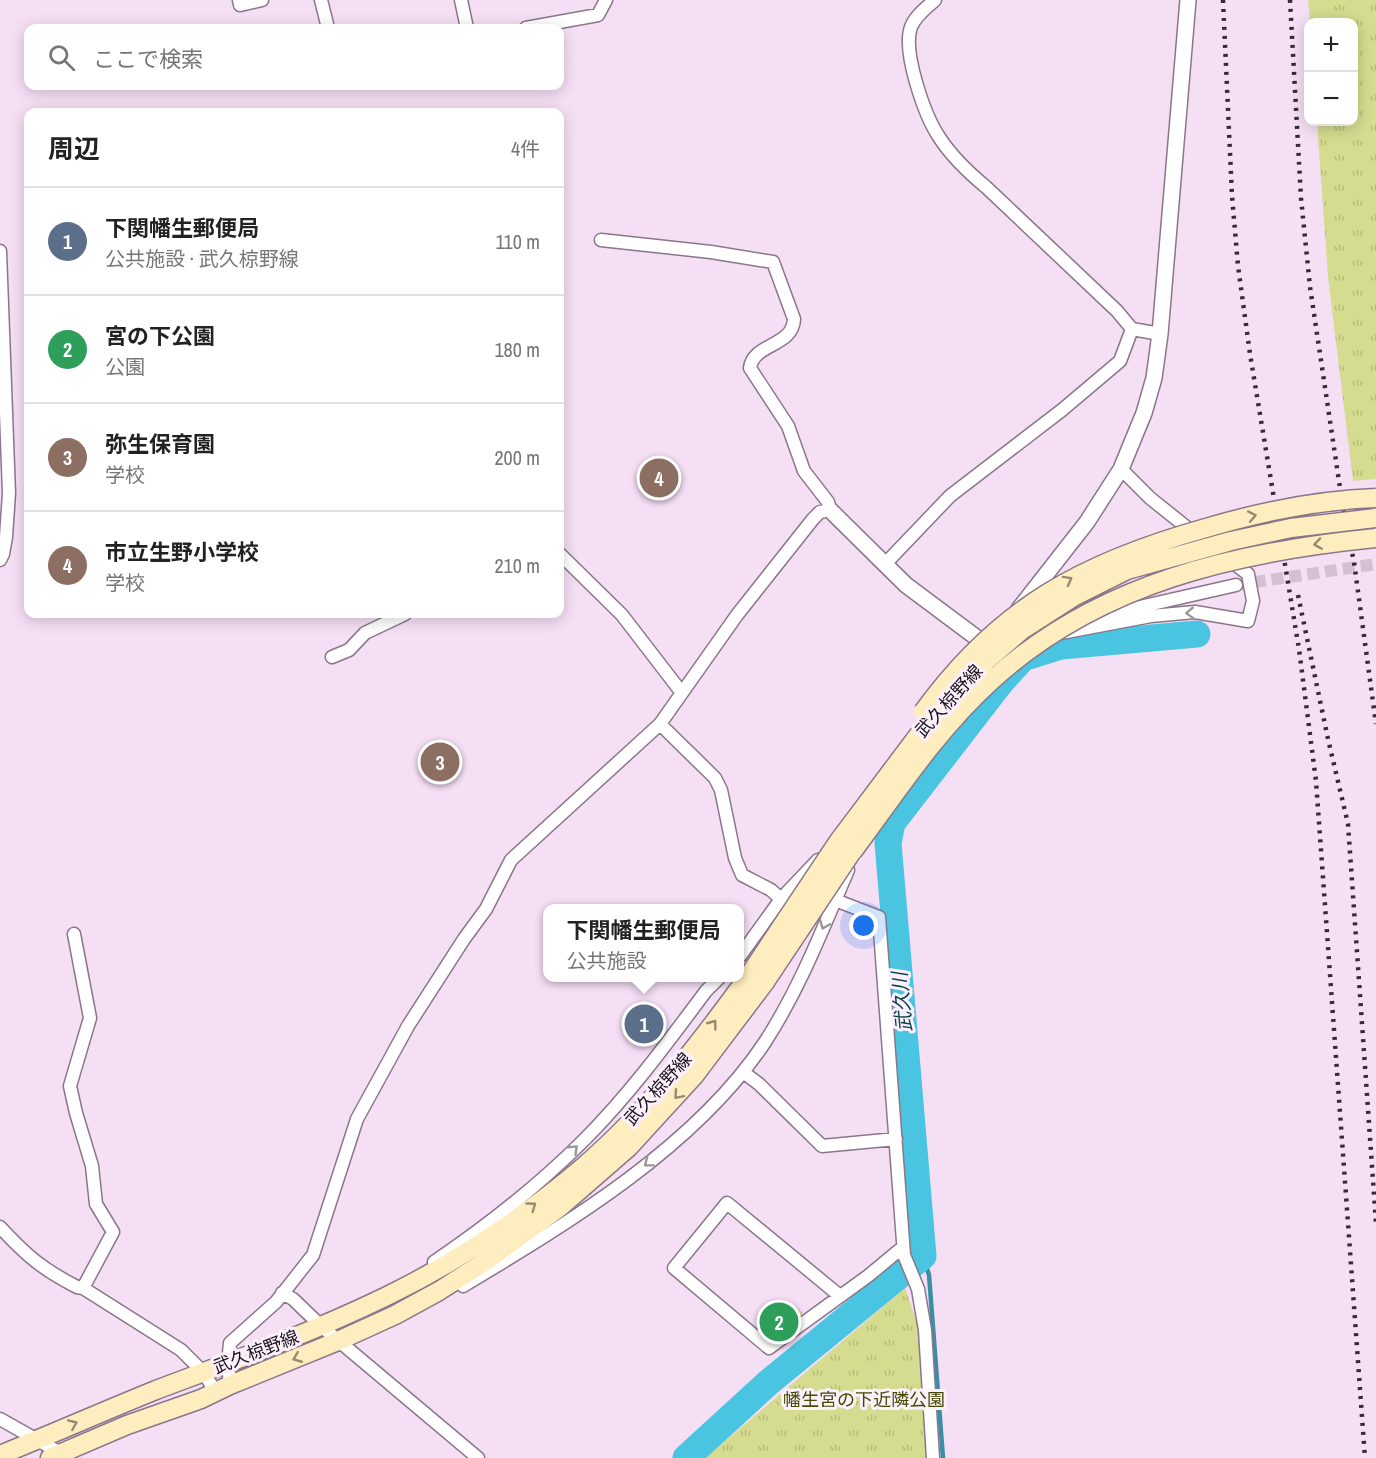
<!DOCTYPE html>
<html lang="ja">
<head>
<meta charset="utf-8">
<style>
	:root { --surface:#fff; --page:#f6f6f6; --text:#222; --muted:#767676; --line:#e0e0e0; --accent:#2079c6 }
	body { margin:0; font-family:"Archivo Narrow","Noto Sans JP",sans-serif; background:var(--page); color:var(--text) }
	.controls { position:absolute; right:18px; top:18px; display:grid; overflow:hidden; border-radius:12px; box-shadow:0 3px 15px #0003 }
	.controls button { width:54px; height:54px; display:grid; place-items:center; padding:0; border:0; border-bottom:2px solid var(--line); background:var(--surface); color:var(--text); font:30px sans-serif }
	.you { position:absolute; left:864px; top:926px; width:21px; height:21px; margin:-15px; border:4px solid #fff; border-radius:50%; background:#1a73e8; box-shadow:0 0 0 9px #1a73e833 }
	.badge { display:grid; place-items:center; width:39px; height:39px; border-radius:50%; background:var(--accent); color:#fff; font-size:20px; font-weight:700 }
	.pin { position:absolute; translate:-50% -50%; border:3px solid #fff; box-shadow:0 2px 6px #0006 }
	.popup { position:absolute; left:543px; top:904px; width:201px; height:78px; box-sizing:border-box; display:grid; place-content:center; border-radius:12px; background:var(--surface); filter:drop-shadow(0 2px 4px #0005); font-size:20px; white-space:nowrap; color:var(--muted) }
	.popup b { font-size:22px; color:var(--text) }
	.popup::after { content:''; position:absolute; left:50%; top:100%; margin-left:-12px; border:12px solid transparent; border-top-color:var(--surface) }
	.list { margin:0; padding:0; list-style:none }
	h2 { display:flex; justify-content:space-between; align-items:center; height:78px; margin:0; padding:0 24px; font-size:26px }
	h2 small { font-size:20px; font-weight:400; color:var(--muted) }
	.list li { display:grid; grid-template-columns:39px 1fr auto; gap:18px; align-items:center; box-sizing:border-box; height:108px; padding:0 24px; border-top:2px solid var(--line) }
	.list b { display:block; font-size:22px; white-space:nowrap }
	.list p { margin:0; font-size:20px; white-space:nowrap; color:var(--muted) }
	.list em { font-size:20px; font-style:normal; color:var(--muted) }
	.icon { flex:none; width:33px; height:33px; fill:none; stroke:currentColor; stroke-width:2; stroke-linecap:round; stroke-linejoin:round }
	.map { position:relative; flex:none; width:1376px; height:1458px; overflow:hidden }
	.search { position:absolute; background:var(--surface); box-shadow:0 3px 15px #0003; left:24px; top:24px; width:540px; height:66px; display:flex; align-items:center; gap:15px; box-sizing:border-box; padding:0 21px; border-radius:12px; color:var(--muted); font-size:22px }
	.panel { position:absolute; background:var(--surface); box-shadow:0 3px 15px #0003; left:24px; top:108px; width:540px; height:510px; border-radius:12px }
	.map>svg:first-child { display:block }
	.grass { fill:url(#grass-tufts) }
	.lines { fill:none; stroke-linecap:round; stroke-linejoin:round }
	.stream { stroke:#3b8fa5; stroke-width:4.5 }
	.river { stroke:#49c4e1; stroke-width:27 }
	.minor-tunnel { stroke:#d4c0d4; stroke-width:12; stroke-dasharray:12 6; stroke-linecap:butt }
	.minor-casing { stroke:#8a768a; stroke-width:15 }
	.tertiary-casing { stroke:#8a768a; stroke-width:18 }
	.secondary-casing { stroke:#8a768a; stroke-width:21 }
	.minor { stroke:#fff; stroke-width:12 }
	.tertiary { stroke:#fff; stroke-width:15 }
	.secondary { stroke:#feeebf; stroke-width:18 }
	.rail { stroke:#342c34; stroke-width:4.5; stroke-dasharray:3 6; stroke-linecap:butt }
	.secondary-bridge-casing { stroke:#8a768a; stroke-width:21; stroke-linecap:butt }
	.secondary-bridge { stroke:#feeebf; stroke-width:18 }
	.oneway { stroke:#978b74 }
	.oneway2 { stroke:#989498 }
	.labels { text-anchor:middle; stroke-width:6; stroke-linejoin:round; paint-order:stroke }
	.street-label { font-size:18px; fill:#191219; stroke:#fdf0fd }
	.park-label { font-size:18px; fill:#464900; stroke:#fdf0fd }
	.water-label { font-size:20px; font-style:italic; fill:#063f4b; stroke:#fdf0fd }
</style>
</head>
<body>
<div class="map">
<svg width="1376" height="1458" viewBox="0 0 1376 1458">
	<defs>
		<pattern id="grass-tufts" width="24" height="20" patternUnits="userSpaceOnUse" patternTransform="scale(1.5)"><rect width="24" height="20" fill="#d5dc8f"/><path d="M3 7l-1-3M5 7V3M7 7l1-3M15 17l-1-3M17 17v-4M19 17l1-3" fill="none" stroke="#b6bc7b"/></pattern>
	</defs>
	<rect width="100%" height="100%" fill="#f5dff5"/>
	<path class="grass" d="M 1308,0 L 1376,0 L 1376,479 L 1353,481 L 1328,277 L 1317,122 L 1354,122 L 1354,22 L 1310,22 Z
		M 905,1288 L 919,1329 L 922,1344 L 923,1395 L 927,1458 L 705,1458 Z
		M 788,1301 L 803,1313 L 774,1332 L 760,1330 Z"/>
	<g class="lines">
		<path class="stream" d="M 923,1256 L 929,1275 L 943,1458"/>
		<path class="river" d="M 686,1458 L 769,1382 L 923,1256 L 888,843 L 892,823 L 1001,682 L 1023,658 L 1061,646 L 1197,634"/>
		<path class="minor-tunnel" d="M 1236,585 L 1376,564"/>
		<defs>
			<path id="minor" d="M 239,0 L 240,5 L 262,0
				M 321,0 L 328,28
				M 461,0 L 467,28
				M 935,0 C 926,8 915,16 911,27 C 902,52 925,116 939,137 C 952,157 969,173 986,187 L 1117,311 L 1132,329 L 1160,334
				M 526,28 L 598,15 L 606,0
				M 0,251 L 9,493 L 6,537 L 3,554 L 0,560
				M 1121,469 L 1150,498 L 1195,534
				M 560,554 L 622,615 L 682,693
				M 885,564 L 950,496 L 1062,410 L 1120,361 L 1132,329
				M 1091,618 L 1236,585
				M 1061,633 L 1151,616 L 1195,612 L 1248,621 L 1253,601 L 1248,574 L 1228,559
				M 1019,638 L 1057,626
				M 332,657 L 349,650 L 365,633 L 405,614
				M 660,724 L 715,778 L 721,790 L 735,858 L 742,875 L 771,890 L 781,899 L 835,900 L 879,917 L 904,1255 L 918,1289 L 925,1330 L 933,1458
				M 74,934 L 90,1018 L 70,1086 L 76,1113 L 92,1166 L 96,1204 L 113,1232 L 83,1288 L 181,1350 L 203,1372 L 216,1392
				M 740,956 L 781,899 L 818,860
				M 743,1072 L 759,1084 L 822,1146 L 896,1139
				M 0,1227 C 27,1256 42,1269 77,1287 L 83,1288
				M 434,1262 C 487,1226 538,1186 584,1140 C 629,1095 668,1042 706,991 L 719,978
				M 463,1286 C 570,1222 696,1146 765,1042 C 800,988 823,928 848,870
				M 282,1293 L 293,1299 L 321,1326 L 478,1458
				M 840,1296 L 727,1203 L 674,1268 L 769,1348 L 868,1276 L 903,1247
				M 230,1385 L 228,1364 L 230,1343 L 276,1302 L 313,1255 L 357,1119 L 408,1026 L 464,939 L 486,909 L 511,860 L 660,724 L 737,615 L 813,519 L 820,512 L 830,510 L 828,502 L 804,471 L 788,426 L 750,368 C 753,343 793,347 794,319 L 773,262 L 711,252 L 601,240
				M 0,1419 L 64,1455"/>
			<path id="tertiary" d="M 830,510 L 906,585 L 989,647
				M 1019,609 L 1087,522 L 1121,469 L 1144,413 L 1154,378 L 1160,334 L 1188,0"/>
			<path id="secondary" d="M 0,1455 C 52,1434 104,1411 156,1390 C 233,1361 311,1333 385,1297 C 455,1263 523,1218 583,1167 C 648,1111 700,1043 750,974
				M 50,1458 L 127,1425 L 201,1399 L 230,1385 L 338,1341 L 395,1315 L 439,1291 L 483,1263 L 560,1207 L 629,1147 L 694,1076 L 765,982"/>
		</defs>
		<use href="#minor" class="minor-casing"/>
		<use href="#tertiary" class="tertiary-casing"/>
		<use href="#secondary" class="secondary-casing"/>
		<use href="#minor" class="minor"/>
		<use href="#tertiary" class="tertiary"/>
		<use href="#secondary" class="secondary"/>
		<path class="rail" d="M 1223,0 L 1232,196 L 1238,266 L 1250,354 L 1299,649 L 1316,781 L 1365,1458
			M 1290,0 L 1301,198 L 1310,287 L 1343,508 L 1354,562 L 1376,724
			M 1298,595 L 1328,739 L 1348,824 L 1376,1223"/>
		<defs>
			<path id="secondary-bridge" d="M 923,712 C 999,607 1084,562 1206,528 C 1260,512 1319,500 1376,498
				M 853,851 C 896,793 937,730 991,681 C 1098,583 1235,552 1376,538
				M 750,974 L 838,842 L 926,725 L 986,661 L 1022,630 L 1075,596 L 1127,570 L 1231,541 L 1291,528 L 1376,518
				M 765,982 L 859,841"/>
		</defs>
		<use href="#secondary-bridge" class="secondary-bridge-casing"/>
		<use href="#secondary-bridge" class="secondary-bridge"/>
	</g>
	<defs><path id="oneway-chevron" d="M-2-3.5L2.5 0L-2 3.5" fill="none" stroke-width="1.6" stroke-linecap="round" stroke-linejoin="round" transform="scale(1.5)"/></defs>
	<g class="oneway">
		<use href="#oneway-chevron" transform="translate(1252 516) rotate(-11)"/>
		<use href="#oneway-chevron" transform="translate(1318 544) rotate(171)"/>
		<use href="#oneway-chevron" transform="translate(1068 580) rotate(-29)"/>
		<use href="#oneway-chevron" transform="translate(713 1024) rotate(-53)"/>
		<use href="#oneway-chevron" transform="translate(678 1095) rotate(131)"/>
		<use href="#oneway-chevron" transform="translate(532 1206) rotate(-36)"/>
		<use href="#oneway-chevron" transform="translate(297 1358) rotate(158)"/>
		<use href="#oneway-chevron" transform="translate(73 1424) rotate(-23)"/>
	</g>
	<g class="oneway2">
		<use href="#oneway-chevron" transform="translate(1190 613) rotate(178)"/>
		<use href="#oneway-chevron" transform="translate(824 925) rotate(112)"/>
		<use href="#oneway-chevron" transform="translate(574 1149) rotate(-44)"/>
		<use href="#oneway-chevron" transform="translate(648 1163) rotate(143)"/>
	</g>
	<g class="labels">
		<g class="street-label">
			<text transform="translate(949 701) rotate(-48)" y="6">武久椋野線</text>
			<text transform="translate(658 1089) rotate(-48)" y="6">武久椋野線</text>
			<text transform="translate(256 1352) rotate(-21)" y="6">武久椋野線</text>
		</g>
		<g class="park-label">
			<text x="864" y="1406">幡生宮の下近隣公園</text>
		</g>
		<g class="water-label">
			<text transform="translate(902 1002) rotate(-95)" y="7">武久川</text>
		</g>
	</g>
</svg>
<div class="controls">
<button>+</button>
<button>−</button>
</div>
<div class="you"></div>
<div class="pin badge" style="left:644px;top:1024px;background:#5c6f8a">1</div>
<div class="popup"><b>下関幡生郵便局</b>公共施設</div>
<div class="pin badge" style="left:779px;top:1322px;background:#2e9e5b">2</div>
<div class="pin badge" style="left:440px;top:762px;background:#8d6e63">3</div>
<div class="pin badge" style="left:659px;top:478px;background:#8d6e63">4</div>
<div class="search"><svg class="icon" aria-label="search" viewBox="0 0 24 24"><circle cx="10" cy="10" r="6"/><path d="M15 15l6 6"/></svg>ここで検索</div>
<section class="panel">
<h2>周辺<small>4件</small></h2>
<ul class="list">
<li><span class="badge" style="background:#5c6f8a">1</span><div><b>下関幡生郵便局</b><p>公共施設 · 武久椋野線</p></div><em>110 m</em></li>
<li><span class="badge" style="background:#2e9e5b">2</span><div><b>宮の下公園</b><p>公園</p></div><em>180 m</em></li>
<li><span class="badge" style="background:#8d6e63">3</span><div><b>弥生保育園</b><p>学校</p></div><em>200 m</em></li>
<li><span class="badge" style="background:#8d6e63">4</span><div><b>市立生野小学校</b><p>学校</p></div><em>210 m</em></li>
</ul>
</section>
</div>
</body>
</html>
